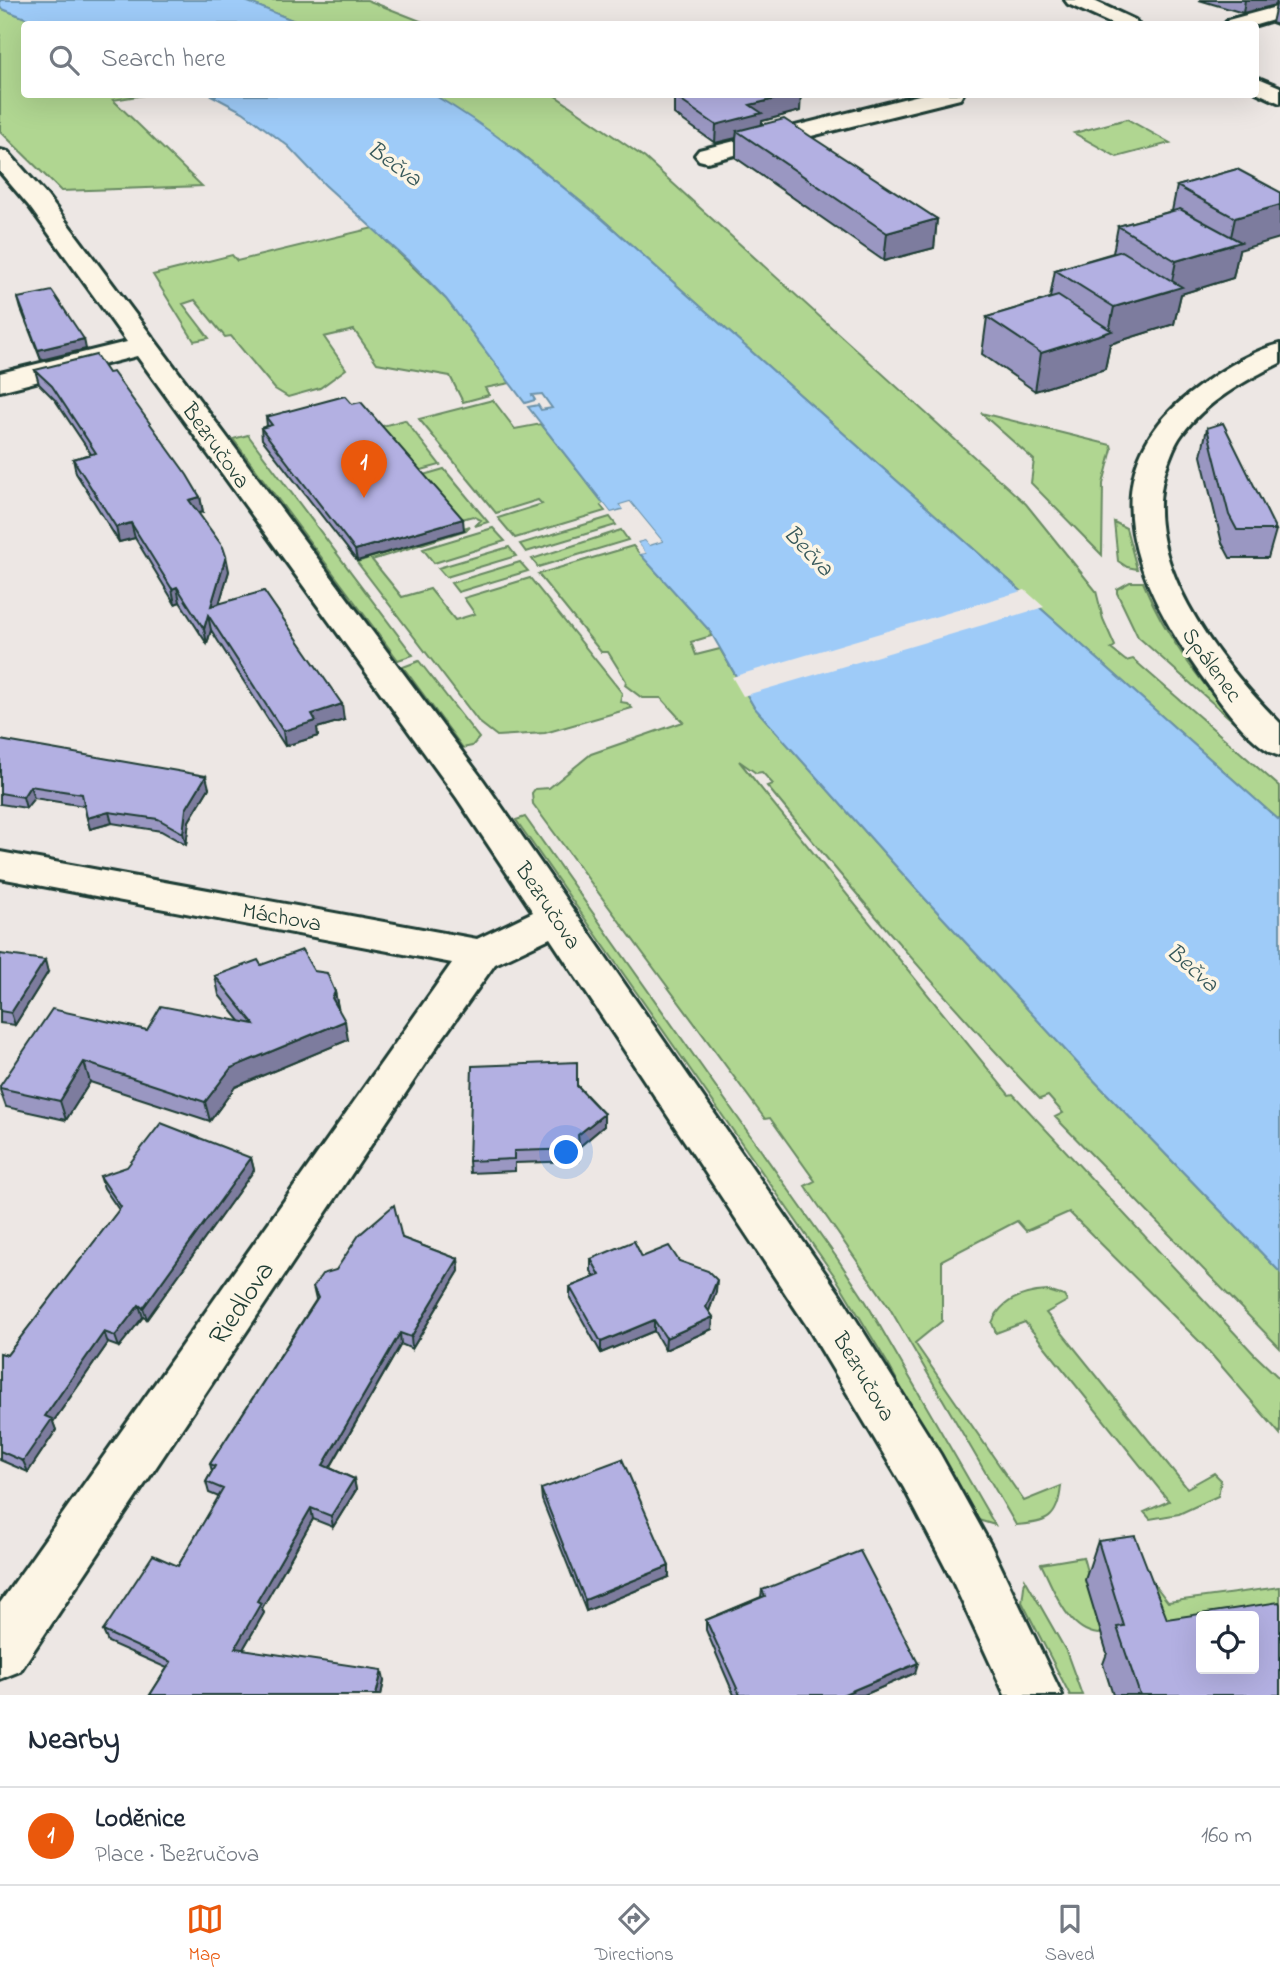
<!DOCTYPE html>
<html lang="en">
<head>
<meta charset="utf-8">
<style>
	:root { --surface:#fff; --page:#f6f6f7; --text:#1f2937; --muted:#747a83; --line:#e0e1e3; --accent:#ea580c }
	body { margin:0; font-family:"Indie Flower",sans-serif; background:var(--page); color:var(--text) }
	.controls { position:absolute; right:21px; bottom:21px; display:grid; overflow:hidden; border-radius:7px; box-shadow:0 7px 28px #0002 }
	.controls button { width:63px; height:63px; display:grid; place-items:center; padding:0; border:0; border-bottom:2px solid var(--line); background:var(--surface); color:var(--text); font:35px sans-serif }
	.you { position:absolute; left:567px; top:1153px; width:24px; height:24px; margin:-18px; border:5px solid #fff; border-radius:50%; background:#1a73e8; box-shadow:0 0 0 10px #1a73e833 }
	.badge { display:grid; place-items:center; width:46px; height:46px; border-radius:50%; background:var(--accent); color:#fff; font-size:23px; font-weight:700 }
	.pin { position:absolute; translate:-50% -58px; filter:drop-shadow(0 2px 4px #0008) }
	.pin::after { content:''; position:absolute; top:37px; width:24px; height:21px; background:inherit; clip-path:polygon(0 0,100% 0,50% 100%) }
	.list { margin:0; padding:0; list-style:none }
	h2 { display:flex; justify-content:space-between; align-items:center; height:91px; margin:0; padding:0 28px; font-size:30px }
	h2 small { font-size:23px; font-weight:400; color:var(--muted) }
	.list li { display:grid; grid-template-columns:46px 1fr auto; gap:21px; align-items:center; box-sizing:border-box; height:98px; padding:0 28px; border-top:2px solid var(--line) }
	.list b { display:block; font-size:26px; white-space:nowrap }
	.list p { margin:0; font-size:23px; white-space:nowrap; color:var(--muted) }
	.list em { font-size:23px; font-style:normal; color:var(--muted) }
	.icon { flex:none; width:38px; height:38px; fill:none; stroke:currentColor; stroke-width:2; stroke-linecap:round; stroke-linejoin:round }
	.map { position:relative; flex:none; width:1280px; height:1695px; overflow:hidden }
	.search { position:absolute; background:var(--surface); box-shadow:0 7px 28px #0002; left:21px; right:21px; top:21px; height:77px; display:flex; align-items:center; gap:18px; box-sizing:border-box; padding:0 24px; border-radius:7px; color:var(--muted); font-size:26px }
	.sheet { height:189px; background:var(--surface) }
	nav { display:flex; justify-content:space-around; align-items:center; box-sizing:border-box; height:98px; border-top:2px solid var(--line); background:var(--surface); font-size:19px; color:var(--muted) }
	nav a { display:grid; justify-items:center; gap:4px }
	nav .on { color:var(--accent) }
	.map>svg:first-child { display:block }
	.green { fill:#b0d691; stroke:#688a62; stroke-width:2 }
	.water { fill:#9ecbf8; stroke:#6b92aa; stroke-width:2 }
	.pier { fill:#ede7e4 }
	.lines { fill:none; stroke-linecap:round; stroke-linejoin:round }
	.minor-casing { stroke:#1f3d34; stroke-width:6 }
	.minor { fill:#fcf5e5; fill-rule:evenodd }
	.wall { fill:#9a97c2; stroke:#1f3d34; stroke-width:2 }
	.shaded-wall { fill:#7d7b9e; stroke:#1f3d34; stroke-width:2 }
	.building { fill:#b3b0e2; stroke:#1f3d34; stroke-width:2; fill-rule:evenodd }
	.labels { text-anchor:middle; stroke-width:7; stroke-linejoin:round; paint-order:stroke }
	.street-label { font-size:23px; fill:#1f3d34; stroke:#fcf5e5 }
	.water-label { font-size:24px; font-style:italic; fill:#38595b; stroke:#fcf5e5 }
	.near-street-label { font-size:28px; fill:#1f3d34; stroke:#fcf5e5 }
</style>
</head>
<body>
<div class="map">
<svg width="1280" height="1695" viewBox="0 0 1280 1695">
	<rect width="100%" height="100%" fill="#ede7e4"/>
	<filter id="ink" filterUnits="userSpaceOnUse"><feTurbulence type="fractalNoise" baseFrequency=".0143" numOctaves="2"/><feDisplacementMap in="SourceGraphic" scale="14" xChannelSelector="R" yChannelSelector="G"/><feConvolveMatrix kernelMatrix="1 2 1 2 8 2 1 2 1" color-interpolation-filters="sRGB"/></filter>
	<g filter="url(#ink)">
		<path class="green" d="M 243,0 L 367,0 L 428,24 L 302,24 Z
			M 0,8 L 41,24 L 24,24 L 24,94 L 144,95 L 113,100 L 202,186 L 61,191 L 0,131 Z
			M 434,95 L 554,95 L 645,158 L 1026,504 L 1096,591 L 1103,619 L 1115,646 L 1111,649 L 1126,661 L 1133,659 L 1280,787 L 1280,821 L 601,218 L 518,151 Z
			M 1127,119 L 1170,143 L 1117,157 L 1074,133 Z
			M 373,228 L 446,299 L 510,383 L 485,388 L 489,395 L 463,402 L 450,376 L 377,363 L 354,330 L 324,337 L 346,369 L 320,388 L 288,397 L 275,389 L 231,336 L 225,337 L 195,300 L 183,304 L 209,338 L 194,341 L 153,275 L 232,255 L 237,261 Z
			M 493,400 L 515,429 L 541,424 L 604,504 L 601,506 L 605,511 L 515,538 L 498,518 L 542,504 L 538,500 L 496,513 L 419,419 Z
			M 981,413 L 1111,445 L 1112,449 L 1103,484 L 1102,555 L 1031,483 L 1034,460 Z
			M 405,420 L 440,465 L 414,472 L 375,428 Z
			M 248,435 L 413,655 L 398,660 L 233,439 Z
			M 444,469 L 488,522 L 475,526 L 481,520 L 473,516 L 443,524 L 406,480 Z
			M 610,517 L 616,525 L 526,552 L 520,544 Z
			M 1114,522 L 1126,528 L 1137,569 L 1127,567 L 1118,561 Z
			M 470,526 L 466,530 L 372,560 L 402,597 L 430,589 L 455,620 L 475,614 L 464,598 L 530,578 L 622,693 L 620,702 L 627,703 L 632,708 L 545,733 L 497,736 L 479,722 L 357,562 Z
			M 493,528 L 505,541 L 434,563 L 423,549 Z
			M 621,530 L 628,540 L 538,567 L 532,559 Z
			M 633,546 L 710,631 L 711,636 L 691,642 L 696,655 L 720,649 L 754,707 L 918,891 L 1083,1069 L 1280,1272 L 1280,1348 L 1055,1117 L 1063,1113 L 1048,1096 L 1040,1099 C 944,999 855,893 767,786 L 773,784 L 762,772 L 756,773 L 739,761 L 1009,1095 L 1013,1094 L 1255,1355 L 1280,1379 L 1280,1434 L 1205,1347 L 1069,1212 L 1026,1231 L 1017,1221 L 942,1260 L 942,1321 L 915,1343 L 1024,1501 L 1061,1486 C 1058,1519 1047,1523 1016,1525 L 889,1307 L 805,1186 L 815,1181 L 770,1118 L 765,1119 L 533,804 L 532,793 L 535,789 L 549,788 L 591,754 L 683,722 L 661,698 L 642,698 L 625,685 L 626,681 L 608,652 L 601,652 L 538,574 Z
			M 509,547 L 516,556 L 446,577 L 438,568 Z
			M 520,562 L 528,571 L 458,592 L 451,583 Z
			M 1130,582 L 1143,582 C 1167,640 1201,682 1242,729 L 1138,637 L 1117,593 L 1117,589 Z
			M 419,661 L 479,738 L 472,746 L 463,748 L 403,667 Z
			M 525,817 L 837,1258 L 866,1302 L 995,1525 L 975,1519 L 969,1513 L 888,1364 L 836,1278 L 516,820 Z
			M 1048,1291 L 1064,1296 L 1067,1301 L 1046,1313 L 1187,1488 L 1214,1473 L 1221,1480 L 1218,1496 L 1179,1514 L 1150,1519 L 1144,1512 L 1169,1501 L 1025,1322 L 996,1333 L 992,1323 C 1001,1299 1025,1292 1048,1291 Z
			M 1083,1557 L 1089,1579 L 1144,1571 L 1168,1602 L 1280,1587 L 1280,1606 L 1098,1634 C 1067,1631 1054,1589 1041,1564 Z
			M 1025,1579 L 1066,1651 L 1082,1695 L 1070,1695 L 1022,1602 Z"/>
		<path class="water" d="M 0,0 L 243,0 L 302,24 L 41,24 L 0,8 Z
			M 211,95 L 434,95 C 494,130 547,174 601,218 L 1280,821 L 1280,1272 L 1083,1069 L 918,891 L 754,707 L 710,631 L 640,554 L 645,553 L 637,542 L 645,540 L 650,545 L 662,541 L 630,502 L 620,505 L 624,509 L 611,513 L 528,407 L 538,405 L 541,410 L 552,408 L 542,394 L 532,395 L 535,400 L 525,403 L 446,299 L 413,265 L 325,185 L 288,146 L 243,112 Z"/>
		<path class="pier" d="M 630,502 L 662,541 L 649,545 L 645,540 L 637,542 L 646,553 L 640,554 L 633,543 L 634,539 L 645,536 L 651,541 L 656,539 L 628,506 L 626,512 L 611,516 L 601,505 L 604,504 L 611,513 L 623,510 L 620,505 Z
			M 1025,590 L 1044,607 L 743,696 L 732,677 Z"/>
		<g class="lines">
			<defs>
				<path id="minor" d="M 1065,0 L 1092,0 L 1135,20 L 1138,24 L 1112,24 L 1068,4 Z
					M 1280,6 L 1280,18 L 1256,25 L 1225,24 L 1228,20 Z
					M 1256,77 L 1280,87 L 1280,103 L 1256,92 Z
					M 923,94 L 963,94 L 960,99 L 707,162 L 699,160 L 695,155 L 699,150 Z
					M 0,150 L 8,152 L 47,196 L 483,780 L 841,1296 L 940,1454 L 991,1546 L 1062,1695 L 1005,1695 L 953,1582 L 904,1488 L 807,1326 L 550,938 L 495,964 L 439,1043 L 20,1671 L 0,1679 L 0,1603 L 452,963 L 0,878 L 0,852 L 477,939 L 533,912 L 457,798 L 137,356 L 0,391 L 0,373 L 127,342 L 29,206 L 0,172 Z
					M 1280,344 L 1280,363 C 1245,381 1206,401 1182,434 C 1175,443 1172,453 1168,463 C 1133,555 1219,662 1280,723 L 1280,756 C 1254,749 1222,705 1206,682 C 1139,590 1081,472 1196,389 C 1220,371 1251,351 1280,344 Z"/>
			</defs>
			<use href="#minor" class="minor-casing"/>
			<use href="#minor" class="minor"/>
		</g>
		<path class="wall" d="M 1199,0 L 1280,0 L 1280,26 L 1272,23 L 1276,5 L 1243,13 Z
			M 674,96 L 800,111 L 762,121 L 762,125 L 937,219 L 934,248 L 884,261 L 736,158 L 736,138 L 715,143 L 674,114 Z
			M 1237,169 L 1239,250 L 1233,278 L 1181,294 L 1174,324 L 1110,344 L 1105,369 L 1035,391 L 982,354 L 987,317 L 1050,298 L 1055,270 L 1113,253 L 1118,226 L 1172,211 L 1177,186 Z
			M 18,298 L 86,349 L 41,360 L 21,309 Z
			M 35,370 L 108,373 L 200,497 L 203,512 L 198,513 L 229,571 L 219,604 L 344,720 L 317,728 L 318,736 L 285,746 L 211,630 L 207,644 L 180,602 L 175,604 L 135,538 L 119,542 L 76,473 L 73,459 L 91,454 L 55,400 L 39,384 Z
			M 266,417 L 464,530 L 357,561 L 262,439 L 261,428 L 267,426 Z
			M 1207,428 L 1276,530 L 1268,558 L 1230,558 L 1222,543 L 1201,456 Z
			M 0,740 L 209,788 L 189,821 L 186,845 L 161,831 L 112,823 L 90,829 L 84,806 L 34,798 L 26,808 L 0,804 Z
			M 0,954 L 48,972 L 15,1025 L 0,1023 Z
			M 261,965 L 314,971 L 335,992 L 338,1009 L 348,1040 L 235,1087 L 210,1121 L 90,1082 L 66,1120 L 6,1107 L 0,1090 L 0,1086 L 147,1030 L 240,1021 L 219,995 L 215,976 Z
			M 578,1086 L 604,1114 L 604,1126 L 579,1147 L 579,1161 L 515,1163 L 515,1171 L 470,1173 L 469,1161 Z
			M 251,1158 L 254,1170 L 147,1319 L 143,1317 L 119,1347 L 108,1343 L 53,1422 L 56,1430 L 28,1472 L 0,1460 L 0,1353 L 7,1355 L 119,1210 L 104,1188 L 100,1176 Z
			M 402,1238 L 458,1259 L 459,1271 L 412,1349 L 401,1344 L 330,1468 L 354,1479 L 356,1490 L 333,1527 L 313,1519 L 262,1608 L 264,1613 L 243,1649 L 384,1681 L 381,1695 L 150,1695 L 167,1668 L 108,1642 L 103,1631 L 178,1566 L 219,1497 L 209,1493 L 206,1482 L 212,1471 L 210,1464 L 316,1300 L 313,1287 L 336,1270 Z
			M 642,1257 L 679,1261 L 716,1292 L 709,1311 L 713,1317 L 712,1329 L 665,1350 L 654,1331 L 601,1353 L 570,1298 L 570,1287 L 595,1277 L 591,1271 L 591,1259 Z
			M 541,1489 L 669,1577 L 586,1611 L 542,1500 Z
			M 1098,1541 L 1167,1619 L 1280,1695 L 1113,1695 L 1103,1664 L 1107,1653 L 1085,1580 Z
			M 762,1590 L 915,1673 L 864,1695 L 734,1695 L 706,1630 L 706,1620 L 761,1597 Z"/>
		<path class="shaded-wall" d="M 1245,0 L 1277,0 L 1276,5 L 1243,13 Z
			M 796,94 L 801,94 L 800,111 L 762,121 L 761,132 L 737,131 L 736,138 L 715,143 L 716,125 L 750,105 Z
			M 1280,205 L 1280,238 L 1239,250 L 1233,278 L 1181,294 L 1174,324 L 1110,344 L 1105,369 L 1035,391 L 1041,353 L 1109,332 L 1114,307 L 1170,291 L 1176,261 L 1229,246 L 1235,218 Z
			M 937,219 L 934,248 L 884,261 L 887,233 Z
			M 84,339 L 86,349 L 41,360 L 38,350 Z
			M 200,497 L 203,512 L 191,515 L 189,500 Z
			M 463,519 L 464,530 L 357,561 L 355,550 Z
			M 131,523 L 135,538 L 119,542 L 116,527 Z
			M 226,556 L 229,571 L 214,621 L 211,606 Z
			M 177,587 L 180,602 L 175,604 L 172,589 Z
			M 208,615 L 211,630 L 207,644 L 204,629 Z
			M 342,704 L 344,720 L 317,728 L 318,736 L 285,746 L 283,731 L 312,714 Z
			M 206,776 L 209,788 L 189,821 L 186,845 L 183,833 L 186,809 Z
			M 30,786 L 34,798 L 26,808 L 23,797 Z
			M 109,812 L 112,823 L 90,829 L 87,818 Z
			M 45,960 L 48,972 L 15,1025 L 11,1013 Z
			M 335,992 L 339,1012 L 332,998 Z
			M 345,1021 L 348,1040 L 235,1087 L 210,1121 L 205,1102 L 231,1068 Z
			M 84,1062 L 90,1082 L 66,1120 L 60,1101 Z
			M 604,1114 L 604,1126 L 579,1147 L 578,1135 Z
			M 251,1158 L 254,1170 L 147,1319 L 143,1308 Z
			M 458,1259 L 459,1271 L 412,1349 L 411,1337 Z
			M 717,1280 L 716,1292 L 706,1319 L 706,1307 Z
			M 139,1305 L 143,1317 L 119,1347 L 115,1336 Z
			M 713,1317 L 712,1329 L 665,1350 L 666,1338 Z
			M 654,1320 L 654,1331 L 601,1353 L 601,1342 Z
			M 104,1332 L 108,1343 L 53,1422 L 56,1430 L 28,1472 L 23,1461 L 45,1416 Z
			M 400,1333 L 401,1344 L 325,1476 L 323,1465 Z
			M 354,1479 L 356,1490 L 333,1527 L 331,1516 Z
			M 311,1508 L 313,1519 L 262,1608 L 264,1613 L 238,1658 L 235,1648 L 257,1601 Z
			M 669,1566 L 669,1577 L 586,1611 L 585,1600 Z
			M 918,1663 L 915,1673 L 864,1695 L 842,1695 Z
			M 382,1670 L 384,1681 L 381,1695 L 376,1695 Z"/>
		<path class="building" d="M 681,94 L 796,94 L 750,105 L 762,113 L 716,125 L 674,96 Z
			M 784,119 L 937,219 L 887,233 L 737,131 Z
			M 1237,169 L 1280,192 L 1280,205 L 1235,218 L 1177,186 Z
			M 1180,209 L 1241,242 L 1176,261 L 1118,226 Z
			M 1122,251 L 1182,287 L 1114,307 L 1055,270 Z
			M 52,291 L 84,339 L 38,350 L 18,298 Z
			M 1058,296 L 1112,331 L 1041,353 L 987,317 Z
			M 96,355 L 108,373 L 113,372 L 187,475 L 200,497 L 189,500 L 223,547 L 226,556 L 211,606 L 264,591 L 342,704 L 312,714 L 316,721 L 283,731 L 208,615 L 204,629 L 177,587 L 172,589 L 131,523 L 116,527 L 73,459 L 96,453 L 52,386 L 35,370 Z
			M 345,396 L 352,404 L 361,402 L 463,519 L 355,550 L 261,428 L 272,425 L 266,417 Z
			M 1223,423 L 1276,530 L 1237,530 L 1229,515 L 1207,428 Z
			M 0,740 L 206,776 L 186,809 L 183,833 L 158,819 L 109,812 L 87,818 L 82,794 L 30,786 L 23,797 L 0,793 Z
			M 302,950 L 314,971 L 327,973 L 335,992 L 332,998 L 345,1021 L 231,1068 L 205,1102 L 84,1062 L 60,1101 L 0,1088 L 0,1086 L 52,1009 L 147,1030 L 161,1006 L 254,1024 L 215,976 L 258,960 L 261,965 Z
			M 0,954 L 45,960 L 11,1013 L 0,1011 Z
			M 577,1062 L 577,1086 L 604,1114 L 578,1135 L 579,1149 L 514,1151 L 514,1159 L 469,1161 L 472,1066 Z
			M 161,1123 L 251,1158 L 143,1308 L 139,1305 L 115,1336 L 104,1332 L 45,1416 L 52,1419 L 23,1461 L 0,1451 L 0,1353 L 7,1355 L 121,1207 L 100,1176 L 127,1167 Z
			M 394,1205 L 402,1238 L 458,1259 L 411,1337 L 400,1333 L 323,1465 L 354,1479 L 331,1516 L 311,1508 L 257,1601 L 261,1603 L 235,1648 L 382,1670 L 376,1695 L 150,1695 L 171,1662 L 103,1631 L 153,1555 L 178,1566 L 223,1489 L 206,1482 L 215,1466 L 210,1464 L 318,1298 L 313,1287 L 322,1274 L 336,1270 L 359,1235 Z
			M 634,1241 L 642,1257 L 669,1246 L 679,1261 L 708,1271 L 717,1280 L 706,1307 L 713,1317 L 666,1338 L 654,1320 L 601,1342 L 570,1287 L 600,1275 L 591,1259 Z
			M 622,1459 L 669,1566 L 585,1600 L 541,1489 Z
			M 1135,1536 L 1167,1619 L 1279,1602 L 1280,1604 L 1280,1695 L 1140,1695 L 1117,1627 L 1124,1626 L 1098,1541 ZM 1201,1616 L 1254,1616 L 1254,1669 L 1201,1669 Z
			M 860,1551 L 918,1663 L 842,1695 L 740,1695 L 706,1620 L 765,1596 L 762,1590 Z"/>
	</g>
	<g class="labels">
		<g class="street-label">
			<text transform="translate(217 445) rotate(54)" y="8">Bezručova</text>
			<text transform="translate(1213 664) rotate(54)" y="8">Spálenec</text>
			<text transform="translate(549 905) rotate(56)" y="8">Bezručova</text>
			<text transform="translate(282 916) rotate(10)" y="8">Máchova</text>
			<text transform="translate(865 1376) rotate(59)" y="8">Bezručova</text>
		</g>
		<g class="water-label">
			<text transform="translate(395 163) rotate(36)" y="8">Bečva</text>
			<text transform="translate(809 550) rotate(46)" y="8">Bečva</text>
			<text transform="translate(1193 967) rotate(41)" y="8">Bečva</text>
		</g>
		<g class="near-street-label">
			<text transform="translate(240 1302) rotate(-56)" y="10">Riedlova</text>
		</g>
	</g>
</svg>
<div class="controls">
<button><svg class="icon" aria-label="locate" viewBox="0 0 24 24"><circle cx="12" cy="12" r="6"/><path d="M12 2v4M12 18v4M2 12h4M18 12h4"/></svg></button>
</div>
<div class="you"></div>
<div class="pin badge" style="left:364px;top:498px">1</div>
<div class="search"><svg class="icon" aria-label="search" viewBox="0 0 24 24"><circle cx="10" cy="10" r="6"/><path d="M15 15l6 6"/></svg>Search here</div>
</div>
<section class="sheet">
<h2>Nearby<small></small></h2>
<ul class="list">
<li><span class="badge">1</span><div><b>Loděnice</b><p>Place · Bezručova</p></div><em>160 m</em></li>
</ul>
</section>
<nav>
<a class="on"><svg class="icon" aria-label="map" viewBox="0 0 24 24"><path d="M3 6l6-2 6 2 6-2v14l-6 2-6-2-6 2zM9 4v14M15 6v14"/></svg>Map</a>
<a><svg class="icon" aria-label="directions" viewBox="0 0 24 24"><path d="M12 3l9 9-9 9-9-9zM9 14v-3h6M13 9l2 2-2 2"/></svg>Directions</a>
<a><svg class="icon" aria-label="saved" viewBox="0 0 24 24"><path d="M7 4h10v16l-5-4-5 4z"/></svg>Saved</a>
</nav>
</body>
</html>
